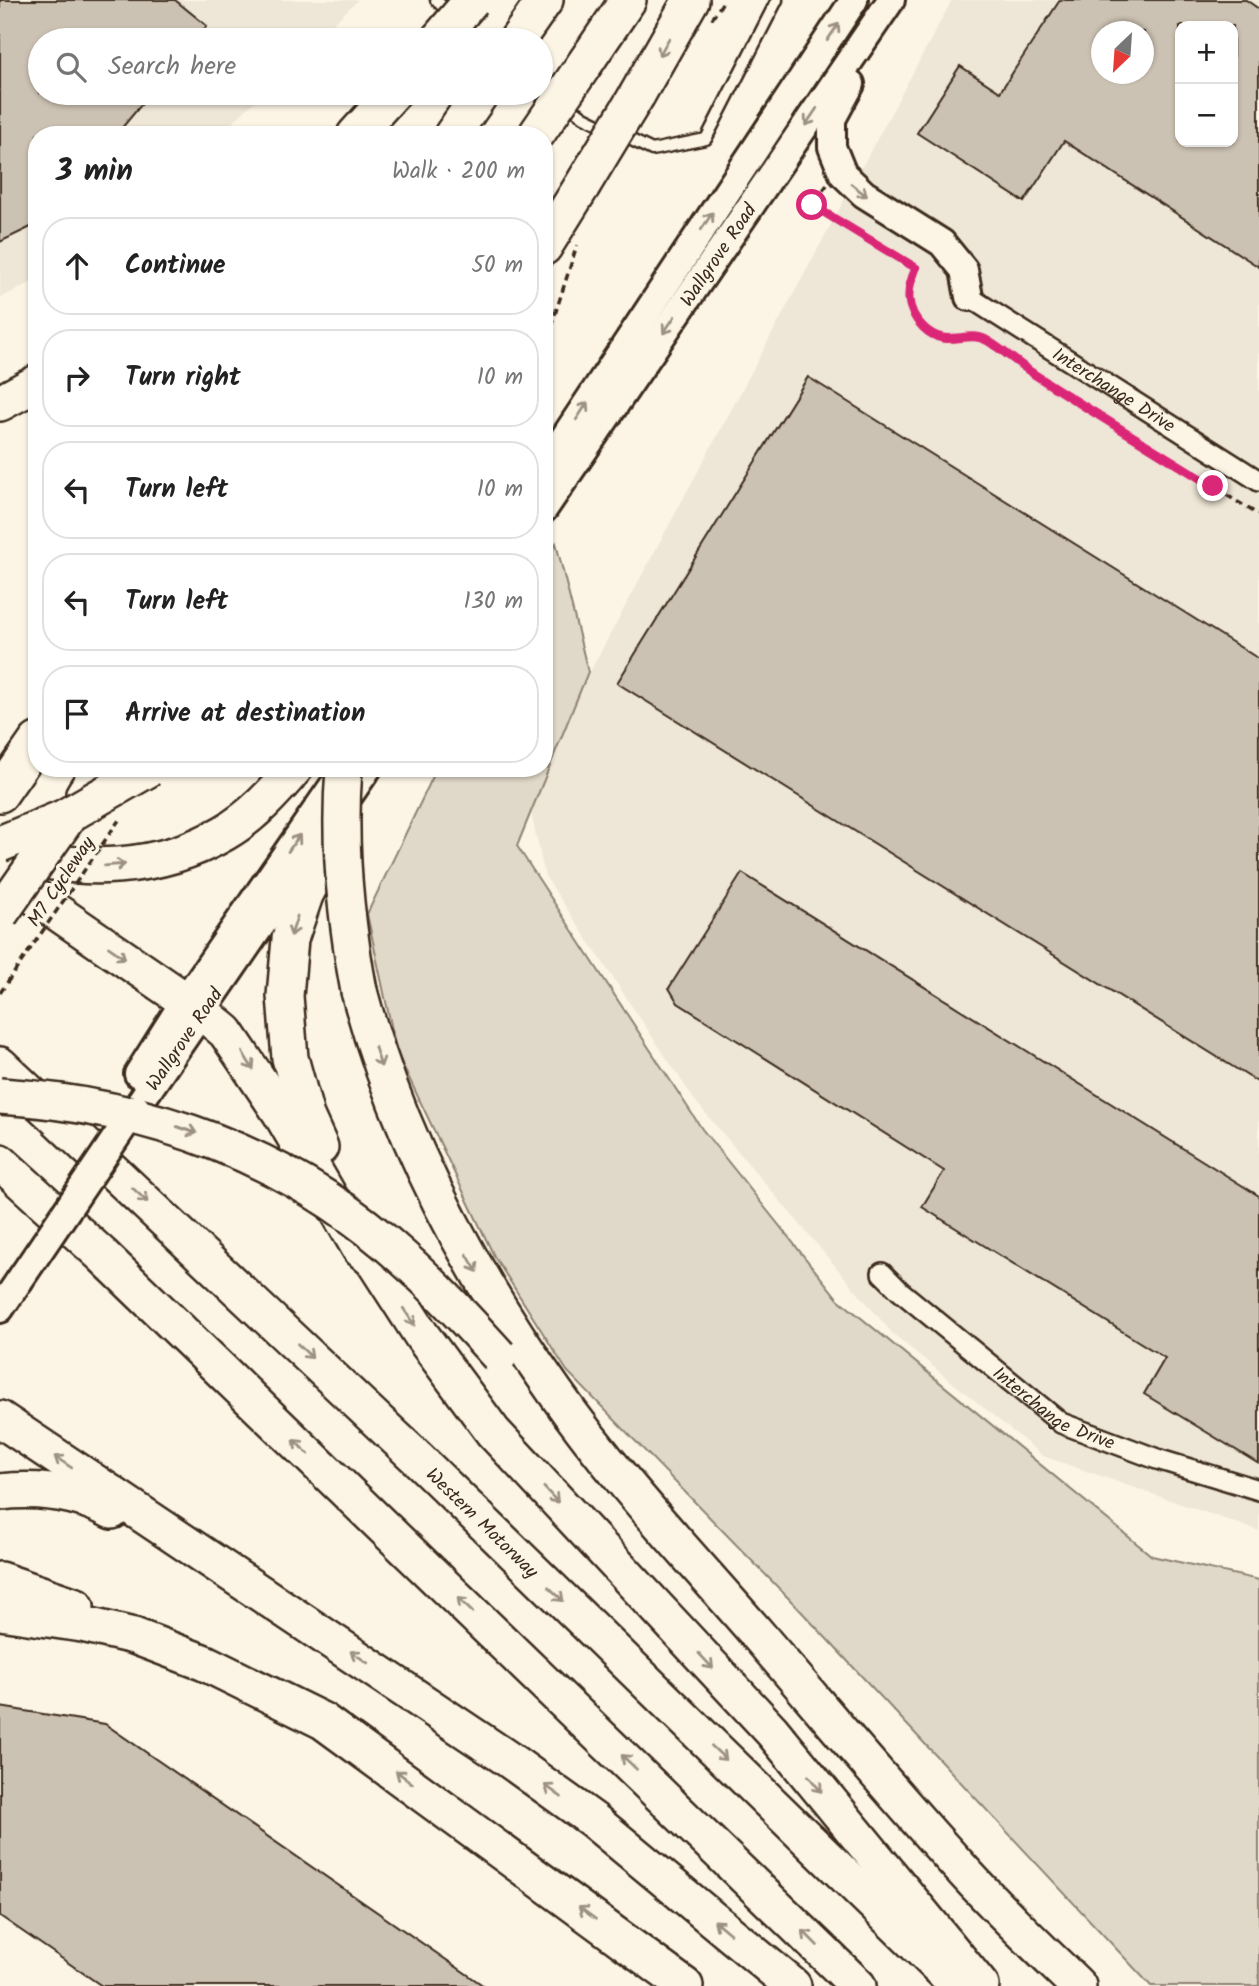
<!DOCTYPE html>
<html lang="en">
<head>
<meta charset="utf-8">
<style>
	:root { --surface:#fff; --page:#f6f6f6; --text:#222; --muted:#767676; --line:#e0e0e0 }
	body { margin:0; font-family:Kalam,sans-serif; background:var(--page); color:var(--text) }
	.controls { position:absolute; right:21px; top:21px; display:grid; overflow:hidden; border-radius:14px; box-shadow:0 2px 5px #0004 }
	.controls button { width:63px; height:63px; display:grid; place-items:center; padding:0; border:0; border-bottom:2px solid var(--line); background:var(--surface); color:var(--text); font:35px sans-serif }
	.compass { position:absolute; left:1091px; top:21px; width:63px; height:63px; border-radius:50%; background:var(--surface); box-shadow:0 2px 5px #0004; rotate:205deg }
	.stop { position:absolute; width:21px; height:21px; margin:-16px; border:5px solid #db2777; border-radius:50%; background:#fff }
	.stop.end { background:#db2777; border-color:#fff; box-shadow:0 2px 7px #0008 }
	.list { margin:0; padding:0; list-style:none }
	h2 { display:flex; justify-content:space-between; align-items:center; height:91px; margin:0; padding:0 28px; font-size:30px }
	h2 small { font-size:23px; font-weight:400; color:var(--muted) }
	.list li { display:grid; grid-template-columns:46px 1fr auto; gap:21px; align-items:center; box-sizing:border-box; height:98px; margin:0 14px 14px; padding:0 14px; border:2px solid var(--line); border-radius:28px }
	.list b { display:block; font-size:26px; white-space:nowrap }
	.list em { font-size:23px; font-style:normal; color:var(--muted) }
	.icon { flex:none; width:38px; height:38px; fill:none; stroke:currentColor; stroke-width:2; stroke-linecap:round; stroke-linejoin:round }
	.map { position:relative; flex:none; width:1259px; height:1986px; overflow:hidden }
	.search { position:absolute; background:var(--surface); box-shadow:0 2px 5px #0004; left:28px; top:28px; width:525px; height:77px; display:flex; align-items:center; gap:18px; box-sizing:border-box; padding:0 24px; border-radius:38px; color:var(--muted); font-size:26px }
	.panel { position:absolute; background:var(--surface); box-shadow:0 2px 5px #0004; left:28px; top:126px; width:525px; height:651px; border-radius:28px }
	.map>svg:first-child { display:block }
	.built { fill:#eee6d6; fill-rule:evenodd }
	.green { fill:#e0d8c8; stroke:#8e8173; stroke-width:2 }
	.building { fill:#ccc2b3; stroke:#3b2a1e; stroke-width:2; fill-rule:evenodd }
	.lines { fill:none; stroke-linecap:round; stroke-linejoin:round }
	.service-casing { stroke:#3b2a1e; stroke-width:15 }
	.minor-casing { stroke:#3b2a1e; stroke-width:24 }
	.secondary-casing { stroke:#3b2a1e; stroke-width:32 }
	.motorway-casing { stroke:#3b2a1e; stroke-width:40 }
	.path { stroke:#3b2a1e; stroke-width:3.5; stroke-dasharray:7 5; stroke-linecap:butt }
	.service { stroke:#fcf5e5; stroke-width:10 }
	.minor { stroke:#fcf5e5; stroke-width:19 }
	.secondary { stroke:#fcf5e5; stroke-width:26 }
	.motorway { stroke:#fcf5e5; stroke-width:35 }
	.secondary-bridge-casing { stroke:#3b2a1e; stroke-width:32; stroke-linecap:butt }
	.motorway-bridge-casing { stroke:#3b2a1e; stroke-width:40; stroke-linecap:butt }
	.path-bridge { stroke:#3b2a1e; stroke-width:3.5; stroke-dasharray:7 5; stroke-linecap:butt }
	.secondary-bridge { stroke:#fcf5e5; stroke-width:26 }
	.motorway-bridge { stroke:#fcf5e5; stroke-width:35 }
	.oneway { stroke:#9c9082 }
	.route { stroke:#db2777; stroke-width:9 }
	.labels { text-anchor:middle; stroke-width:7; stroke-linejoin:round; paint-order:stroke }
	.street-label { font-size:19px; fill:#3b2a1e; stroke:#fcf5e5 }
</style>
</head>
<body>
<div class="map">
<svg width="1259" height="1986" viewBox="0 0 1259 1986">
	<rect width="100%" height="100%" fill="#fcf5e5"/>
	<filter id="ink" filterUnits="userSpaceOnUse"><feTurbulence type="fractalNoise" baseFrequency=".0143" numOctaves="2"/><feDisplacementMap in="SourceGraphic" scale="14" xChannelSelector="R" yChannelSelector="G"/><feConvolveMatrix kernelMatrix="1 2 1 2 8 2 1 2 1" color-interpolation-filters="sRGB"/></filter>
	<g filter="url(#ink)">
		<path class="built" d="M 0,0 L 358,0 L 316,40 L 40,40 L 40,93 L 263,93 L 220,135 L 37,135 L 37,280 L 0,298 Z
			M 952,0 L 1259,0 L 1259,1531 L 1043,1456 L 892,1333 L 696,1102 L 545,876 L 526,790 L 544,768 L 544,757 ZM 1180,26 L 1233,26 L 1233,142 L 1180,142 ZM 1102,32 L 1144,32 L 1144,74 L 1102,74 Z"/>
		<path class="green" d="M 556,543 L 588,672 L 517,846 L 702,1129 L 838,1299 L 1152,1556 L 1259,1580 L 1259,1986 L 1151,1986 L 798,1608 L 567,1371 L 494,1256 L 397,1053 L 367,914 L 437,768 L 544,768 L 544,562 Z"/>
		<path class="building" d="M 0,0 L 175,0 L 207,26 L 195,40 L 40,40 L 40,93 L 151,93 L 116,135 L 37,135 L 37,224 L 0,242 Z
			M 1060,0 L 1246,0 L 1259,9 L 1259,267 L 1064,141 L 1024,202 L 917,133 L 960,66 L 1000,92 ZM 1180,26 L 1233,26 L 1233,142 L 1180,142 ZM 1102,32 L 1144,32 L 1144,74 L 1102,74 Z
			M 808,377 L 1259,659 L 1259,1083 L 617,683 Z
			M 742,873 L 1259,1196 L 1259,1464 L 1144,1394 L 1165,1358 L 922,1207 L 944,1171 L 678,1003 L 669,988 Z
			M 0,1707 L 105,1724 L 484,1986 L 102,1986 L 0,1916 Z"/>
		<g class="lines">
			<defs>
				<path id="service" d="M 436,0 L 476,40
					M 541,85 L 584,117 L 652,150 L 706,139 L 777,0"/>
				<g id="minor">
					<path id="s1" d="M 969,297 L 1259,481"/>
					<path id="s2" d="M 882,1273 L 900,1291 L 1061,1423 L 1157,1459 L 1259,1490"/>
				</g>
				<g id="secondary">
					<path d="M 851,84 L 832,119 L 832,147 L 843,174 L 864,194 L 942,243 L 964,270 L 969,297"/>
					<path d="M 544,468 L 854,0"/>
					<path id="s3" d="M 544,509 L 891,0"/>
					<path d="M 342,806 L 368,768"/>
					<path d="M 138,1074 L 185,1000 L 344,770"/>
					<path id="s4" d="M 136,1108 L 317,844"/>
					<path d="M 0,1309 L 19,1281"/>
				</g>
				<g id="motorway">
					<path d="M 517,40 L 545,0"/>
					<path d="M 588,59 L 628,0"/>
					<path d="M 637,95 L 691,0"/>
					<path d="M 355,135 L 393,93"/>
					<path d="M 452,135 L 481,93"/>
					<path d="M 544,247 L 582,186"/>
					<path d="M 0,403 L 37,383"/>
					<path d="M 0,794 L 37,741"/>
					<path d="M 84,794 L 101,768"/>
					<path d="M 10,851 C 78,875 161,870 224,833 C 252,817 274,793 295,768"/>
					<path d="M 0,873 L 202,1012 L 226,1032 L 280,1112 L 360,1249 L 373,1260 L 422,1336 L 493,1432 L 772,1731 L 981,1986"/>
					<path d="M 359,991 C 398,1137 468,1269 555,1392 C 616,1479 690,1556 759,1636 C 828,1716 896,1798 968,1876 C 1003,1914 1041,1950 1078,1986"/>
					<path id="s5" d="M 0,1065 L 418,1459 L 946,1974"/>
					<path d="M 320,1147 L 306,1116 L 290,1058 L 285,996 L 290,939 L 305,895 L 321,864 L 320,839"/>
					<path d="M 0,1162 L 102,1255 L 858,1986"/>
					<path d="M 0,1419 L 508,1759 L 593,1820 L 793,1986"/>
					<path d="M 0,1492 C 38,1488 78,1493 112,1511"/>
					<path d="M 0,1580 L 76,1606"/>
					<path d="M 0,1612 L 82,1624 L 134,1636 L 205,1663 L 323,1721 L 685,1986"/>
				</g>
			</defs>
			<use href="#service" class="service-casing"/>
			<use href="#minor" class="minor-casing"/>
			<use href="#secondary" class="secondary-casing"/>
			<use href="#motorway" class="motorway-casing"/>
			<path class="path" d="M 712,19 L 724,0
				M 827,185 L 812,205 L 916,268 C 906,290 905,309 923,327 C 947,351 967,328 988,341 C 1006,352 1022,367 1040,378 C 1112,425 1186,470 1259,515
				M 544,349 L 577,245"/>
			<use href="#service" class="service"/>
			<use href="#minor" class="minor"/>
			<use href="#secondary" class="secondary"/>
			<use href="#motorway" class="motorway"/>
			<defs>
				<path id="secondary-bridge" d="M 19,1281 L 136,1108"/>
				<path id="motorway-bridge" d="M 438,40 L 472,0
					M 536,135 L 588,59
					M 582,186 L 637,95
					M 344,768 C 338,843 345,917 359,991
					M 0,844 L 63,818 L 150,768
					M 0,914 L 68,817
					M 0,1096 C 149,1105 291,1156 402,1257 C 437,1288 468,1322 499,1356"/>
			</defs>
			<use href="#secondary-bridge" class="secondary-bridge-casing"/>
			<use href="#motorway-bridge" class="motorway-bridge-casing"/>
			<path class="path-bridge" d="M 0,993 L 119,820"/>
			<use href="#secondary-bridge" class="secondary-bridge"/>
			<use href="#motorway-bridge" class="motorway-bridge"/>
		</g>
		<defs><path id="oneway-shaft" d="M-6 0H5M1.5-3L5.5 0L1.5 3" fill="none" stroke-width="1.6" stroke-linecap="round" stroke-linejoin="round" transform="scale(1.75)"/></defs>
		<g class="oneway">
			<use href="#oneway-shaft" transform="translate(833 32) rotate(-56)"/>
			<use href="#oneway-shaft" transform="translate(664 47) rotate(120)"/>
			<use href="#oneway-shaft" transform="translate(811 117) rotate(124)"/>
			<use href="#oneway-shaft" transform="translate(859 190) rotate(38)"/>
			<use href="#oneway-shaft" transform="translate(707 221) rotate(-57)"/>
			<use href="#oneway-shaft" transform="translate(669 325) rotate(124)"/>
			<use href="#oneway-shaft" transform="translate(582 411) rotate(-57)"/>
			<use href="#oneway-shaft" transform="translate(294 843) rotate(-55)"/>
			<use href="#oneway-shaft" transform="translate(115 865) rotate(-5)"/>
			<use href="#oneway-shaft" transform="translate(294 926) rotate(108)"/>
			<use href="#oneway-shaft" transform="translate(117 953) rotate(35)"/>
			<use href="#oneway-shaft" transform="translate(378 1057) rotate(72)"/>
			<use href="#oneway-shaft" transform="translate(248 1061) rotate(58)"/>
			<use href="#oneway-shaft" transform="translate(187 1130) rotate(19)"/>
			<use href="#oneway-shaft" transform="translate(140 1195) rotate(43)"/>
			<use href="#oneway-shaft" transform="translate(472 1263) rotate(60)"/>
			<use href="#oneway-shaft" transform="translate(409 1317) rotate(57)"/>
			<use href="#oneway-shaft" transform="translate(305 1351) rotate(44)"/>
			<use href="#oneway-shaft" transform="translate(301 1447) rotate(-136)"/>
			<use href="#oneway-shaft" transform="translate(63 1462) rotate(-146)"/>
			<use href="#oneway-shaft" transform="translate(551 1495) rotate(47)"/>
			<use href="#oneway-shaft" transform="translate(556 1594) rotate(44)"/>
			<use href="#oneway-shaft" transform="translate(465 1605) rotate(-136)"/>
			<use href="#oneway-shaft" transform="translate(359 1657) rotate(-146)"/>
			<use href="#oneway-shaft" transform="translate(706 1661) rotate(47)"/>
			<use href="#oneway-shaft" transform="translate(719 1753) rotate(44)"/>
			<use href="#oneway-shaft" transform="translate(629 1762) rotate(-136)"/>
			<use href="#oneway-shaft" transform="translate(404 1777) rotate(-143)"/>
			<use href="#oneway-shaft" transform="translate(815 1784) rotate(51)"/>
			<use href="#oneway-shaft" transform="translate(553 1791) rotate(-144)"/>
			<use href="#oneway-shaft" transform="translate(587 1913) rotate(-144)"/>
			<use href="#oneway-shaft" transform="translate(722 1927) rotate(-140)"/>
			<use href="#oneway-shaft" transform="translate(810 1938) rotate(-135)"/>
		</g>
	</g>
	<g class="lines" filter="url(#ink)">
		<path class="route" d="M 812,205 L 916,268 C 906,290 905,309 923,327 C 947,351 967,328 988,341 C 1006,352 1022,367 1040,378 C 1097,415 1155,450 1213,486"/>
	</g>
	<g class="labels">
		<g class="street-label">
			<text dy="7" stroke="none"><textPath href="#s3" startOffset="308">Wallgrove Road</textPath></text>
			<text dy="7" stroke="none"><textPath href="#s1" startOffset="172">Interchange Drive</textPath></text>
			<text transform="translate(60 881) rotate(-56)" y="7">M7 Cycleway</text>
			<text dy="7" stroke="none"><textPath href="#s4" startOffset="84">Wallgrove Road</textPath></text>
			<text dy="7" stroke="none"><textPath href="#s2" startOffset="220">Interchange Drive</textPath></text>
			<text dy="7" stroke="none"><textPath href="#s5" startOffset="665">Western Motorway</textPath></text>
		</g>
	</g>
</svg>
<div class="controls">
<button>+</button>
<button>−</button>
</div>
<svg class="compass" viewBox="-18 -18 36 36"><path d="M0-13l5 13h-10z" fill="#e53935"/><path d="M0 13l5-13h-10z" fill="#767676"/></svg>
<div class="stop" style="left:812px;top:205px"></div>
<div class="stop end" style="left:1213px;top:486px"></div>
<div class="search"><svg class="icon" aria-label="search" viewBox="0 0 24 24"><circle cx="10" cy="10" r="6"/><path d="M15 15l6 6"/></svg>Search here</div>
<section class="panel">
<h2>3 min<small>Walk · 200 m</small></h2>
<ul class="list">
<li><svg class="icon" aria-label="ahead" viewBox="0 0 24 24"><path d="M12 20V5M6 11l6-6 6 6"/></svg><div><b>Continue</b></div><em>50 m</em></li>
<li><svg class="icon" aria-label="right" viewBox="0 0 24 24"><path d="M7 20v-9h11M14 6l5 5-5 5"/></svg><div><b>Turn right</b></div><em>10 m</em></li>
<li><svg class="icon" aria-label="left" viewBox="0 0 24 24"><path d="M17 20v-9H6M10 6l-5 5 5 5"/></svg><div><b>Turn left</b></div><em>10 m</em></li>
<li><svg class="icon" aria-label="left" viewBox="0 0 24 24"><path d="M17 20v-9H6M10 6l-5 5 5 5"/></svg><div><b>Turn left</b></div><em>130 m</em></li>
<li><svg class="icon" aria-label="arrive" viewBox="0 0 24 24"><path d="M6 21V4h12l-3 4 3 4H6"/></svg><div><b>Arrive at destination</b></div></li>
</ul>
</section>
</div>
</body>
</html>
